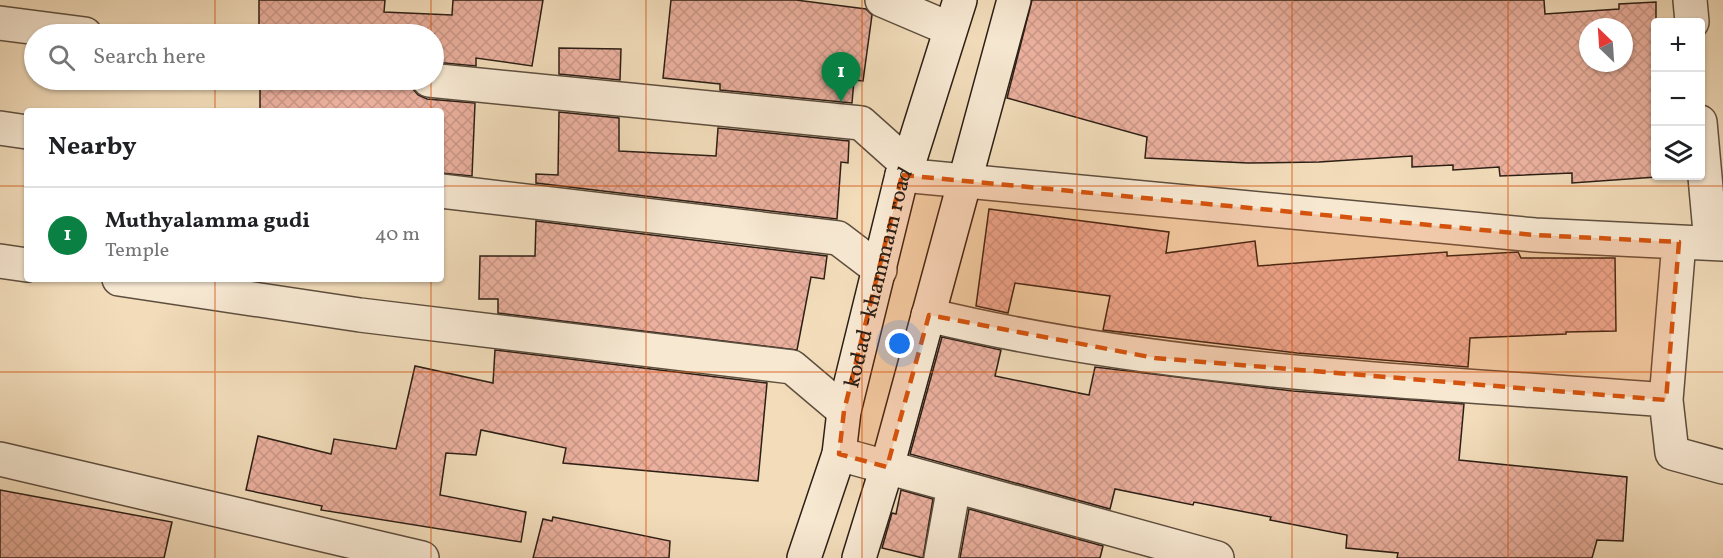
<!DOCTYPE html>
<html lang="en">
<head>
<meta charset="utf-8">
<style>
	:root { --surface:#fff; --page:#f2f2f2; --text:#202124; --muted:#757577; --line:#e0e0e0; --accent:#0b8043 }
	body { margin:0; font-family:Vollkorn,serif; background:var(--page); color:var(--text) }
	.controls { position:absolute; right:18px; top:18px; display:grid; overflow:hidden; border-radius:6px; box-shadow:0 2px 4px #0004 }
	.controls button { width:54px; height:54px; display:grid; place-items:center; padding:0; border:0; border-bottom:2px solid var(--line); background:var(--surface); color:var(--text); font:30px sans-serif }
	.compass { position:absolute; left:1579px; top:18px; width:54px; height:54px; border-radius:50%; background:var(--surface); box-shadow:0 2px 4px #0004; rotate:335deg }
	.you { position:absolute; left:900px; top:344px; width:21px; height:21px; margin:-15px; border:4px solid #fff; border-radius:50%; background:#1a73e8; box-shadow:0 0 0 9px #1a73e833 }
	.badge { display:grid; place-items:center; width:39px; height:39px; border-radius:50%; background:var(--accent); color:#fff; font-size:20px; font-weight:700 }
	.pin { position:absolute; translate:-50% -50px; filter:drop-shadow(0 2px 3px #0008) }
	.pin::after { content:''; position:absolute; top:32px; width:21px; height:18px; background:inherit; clip-path:polygon(0 0,100% 0,50% 100%) }
	.list { margin:0; padding:0; list-style:none }
	h2 { display:flex; justify-content:space-between; align-items:center; height:78px; margin:0; padding:0 24px; font-size:26px }
	h2 small { font-size:20px; font-weight:400; color:var(--muted) }
	.list li { display:grid; grid-template-columns:39px 1fr auto; gap:18px; align-items:center; box-sizing:border-box; height:96px; padding:0 24px; border-top:2px solid var(--line) }
	.list b { display:block; font-size:22px; white-space:nowrap }
	.list p { margin:0; font-size:20px; white-space:nowrap; color:var(--muted) }
	.list em { font-size:20px; font-style:normal; color:var(--muted) }
	.icon { flex:none; width:33px; height:33px; fill:none; stroke:currentColor; stroke-width:2; stroke-linecap:round; stroke-linejoin:round }
	.map { position:relative; flex:none; width:1723px; height:558px; overflow:hidden }
	.search { position:absolute; background:var(--surface); box-shadow:0 2px 4px #0004; left:24px; top:24px; width:420px; height:66px; display:flex; align-items:center; gap:15px; box-sizing:border-box; padding:0 21px; border-radius:33px; color:var(--muted); font-size:22px }
	.panel { position:absolute; background:var(--surface); box-shadow:0 2px 4px #0004; left:24px; top:108px; width:420px; height:174px; border-radius:6px }
	.map>svg:first-child { display:block }
	.building { fill:url(#building-cross-hatch); stroke:#2c1f15; stroke-width:1.5; fill-rule:evenodd }
	.lines { fill:none; stroke-linecap:round; stroke-linejoin:round }
	.street-casing { stroke:#5e4e3e; stroke-width:36 }
	.secondary-casing { stroke:#2c1f15; stroke-width:36 }
	.street { stroke:#f7e8d2; stroke-width:33 }
	.secondary { stroke:#f7e8d2; stroke-width:33 }
	.marked { fill:#d5530d; fill-opacity:0.2; stroke:#d5530d; stroke-width:4.5; stroke-dasharray:12 8; stroke-linejoin:round }
	.grid { fill:none; stroke:#d5530d; stroke-width:1.5; stroke-opacity:0.55 }
	.labels { text-anchor:middle; stroke-width:4.5; stroke-linejoin:round; paint-order:stroke }
	.street-label { font-size:22px; fill:#2c1f15; stroke:#f7e8d2 }
</style>
</head>
<body>
<div class="map">
<svg width="1723" height="558" viewBox="0 0 1723 558">
	<defs>
		<pattern id="building-cross-hatch" width="8" height="8" patternUnits="userSpaceOnUse" patternTransform="scale(1.5)"><rect width="8" height="8" fill="#ebb09e"/><path d="M0 0l8 8M0 8l8-8" fill="none" stroke="#ca9787"/></pattern>
	</defs>
	<rect width="100%" height="100%" fill="#f2dcba"/>
	<filter id="stains"><feTurbulence type="fractalNoise" baseFrequency=".00333" numOctaves="4"/><feColorMatrix values="0 0 0 0 .2 0 0 0 0 .09 0 0 0 0 .02 0 0 0 .5 -.17"/></filter>
	<radialGradient id="worn" r=".72"><stop offset=".6" stop-color="#630" stop-opacity="0"/><stop offset="1" stop-color="#630" stop-opacity=".3"/></radialGradient>
	<path class="building" d="M 259,0 L 385,0 L 384,12 L 452,15 L 453,0 L 543,0 L 532,66 L 476,58 L 476,66 L 434,62 L 434,34 L 259,34 Z
		M 671,0 L 796,0 L 866,9 L 872,15 L 863,81 L 854,80 L 852,103 L 720,90 L 720,84 L 663,78 Z
		M 1032,0 L 1544,0 L 1545,14 L 1619,9 L 1619,4 L 1656,2 L 1656,58 L 1653,58 L 1656,177 L 1572,183 L 1572,173 L 1500,176 L 1499,167 L 1453,170 L 1453,165 L 1412,167 L 1412,156 L 1319,162 L 1248,163 L 1145,158 L 1147,137 L 1007,98 ZM 1588,27 L 1624,27 L 1624,63 L 1588,63 Z
		M 559,48 L 621,49 L 620,80 L 559,74 Z
		M 260,80 L 410,80 L 412,88 L 418,95 L 427,99 L 475,103 L 472,176 L 441,173 L 441,111 L 260,111 Z
		M 559,112 L 619,118 L 619,151 L 716,156 L 718,128 L 849,141 L 848,163 L 841,162 L 837,219 L 536,183 L 536,174 L 558,175 Z
		M 989,209 L 1169,232 L 1166,253 L 1255,241 L 1258,266 L 1447,252 L 1447,256 L 1518,252 L 1521,258 L 1615,258 L 1616,331 L 1566,332 L 1566,334 L 1470,338 L 1468,367 L 1297,353 L 1103,330 L 1110,296 L 1015,283 L 1008,313 L 976,306 Z
		M 536,221 L 827,256 L 824,279 L 811,277 L 797,350 L 498,313 L 498,299 L 479,299 L 480,256 L 535,256 Z
		M 942,337 L 1001,350 L 995,376 L 1089,395 L 1095,367 L 1293,391 L 1464,404 L 1459,460 L 1627,477 L 1623,541 L 1597,540 L 1592,558 L 1397,558 L 1398,553 L 1346,548 L 1347,535 L 1270,520 L 1271,517 L 1194,502 L 1193,505 L 1115,489 L 1110,509 L 910,454 Z
		M 495,350 L 767,383 L 758,481 L 563,463 L 566,448 L 481,430 L 476,455 L 446,453 L 440,495 L 526,512 L 521,542 L 321,510 L 322,506 L 246,490 L 258,436 L 331,454 L 334,439 L 396,449 L 415,366 L 493,383 Z
		M 0,490 L 172,522 L 164,558 L 0,558 Z
		M 901,490 L 933,499 L 923,558 L 882,548 L 892,513 L 896,514 Z
		M 969,509 L 1103,546 L 1100,558 L 960,558 Z
		M 553,517 L 670,541 L 669,558 L 533,558 L 543,519 L 552,521 Z"/>
	<g class="lines">
		<defs>
			<path id="street" d="M 882,0 L 950,29
				M 1690,0 L 1692,22
				M 0,23 L 85,34
				M 429,80 L 861,123 L 908,165
				M 1700,122 L 1711,243
				M 0,128 L 27,132
				M 902,175 L 1535,235 L 1723,244
				M 441,191 L 838,238 L 880,270
				M 0,261 L 27,265
				M 119,279 L 360,315 L 792,367 L 844,411
				M 928,315 C 1169,373 1420,381 1666,400 L 1672,453 L 1723,467
				M 1666,400 L 1679,242
				M 839,454 L 1217,558
				M 0,459 L 422,558
				M 941,558 L 954,486"/>
			<g id="secondary">
				<path id="s1" d="M 804,558 L 839,454 L 844,411 L 902,175 L 908,165 L 960,0"/>
				<path d="M 859,558 L 887,467 L 1014,0"/>
			</g>
		</defs>
		<use href="#street" class="street-casing"/>
		<use href="#secondary" class="secondary-casing"/>
		<use href="#street" class="street"/>
		<use href="#secondary" class="secondary"/>
	</g>
	<path class="marked" d="M 902,175 L 1535,235 L 1679,242 L 1666,400 L 1155,358 L 929,315 L 887,467 L 839,454 L 844,411 Z"/>
	<path class="grid" d="M 215,0 L 215,34M 431,0 L 431,34M 646,0 L 646,558M 862,0 L 862,558M 1077,0 L 1077,558M 1292,0 L 1292,558M 1508,0 L 1508,558M 215,80 L 215,111M 431,80 L 431,111M 0,186 L 27,186M 441,186 L 1723,186M 215,279 L 215,558M 431,279 L 431,558M 0,372 L 1723,372"/>
	<g class="labels">
		<g class="street-label">
			<text dy="8" stroke="none"><textPath href="#s1" startOffset="291">kodad -khammam road</textPath></text>
		</g>
	</g>
	<rect width="100%" height="100%" filter="url(#stains)"/>
	<rect width="100%" height="100%" fill="url(#worn)"/>
</svg>
<div class="controls">
<button>+</button>
<button>−</button>
<button><svg class="icon" aria-label="layers" viewBox="0 0 24 24"><path d="M12 4l9 5-9 5-9-5zM3 14l9 5 9-5"/></svg></button>
</div>
<svg class="compass" viewBox="-18 -18 36 36"><path d="M0-13l5 13h-10z" fill="#e53935"/><path d="M0 13l5-13h-10z" fill="#757577"/></svg>
<div class="you"></div>
<div class="pin badge" style="left:841px;top:102px">1</div>
<div class="search"><svg class="icon" aria-label="search" viewBox="0 0 24 24"><circle cx="10" cy="10" r="6"/><path d="M15 15l6 6"/></svg>Search here</div>
<section class="panel">
<h2>Nearby<small></small></h2>
<ul class="list">
<li><span class="badge">1</span><div><b>Muthyalamma gudi</b><p>Temple</p></div><em>40 m</em></li>
</ul>
</section>
</div>
</body>
</html>
